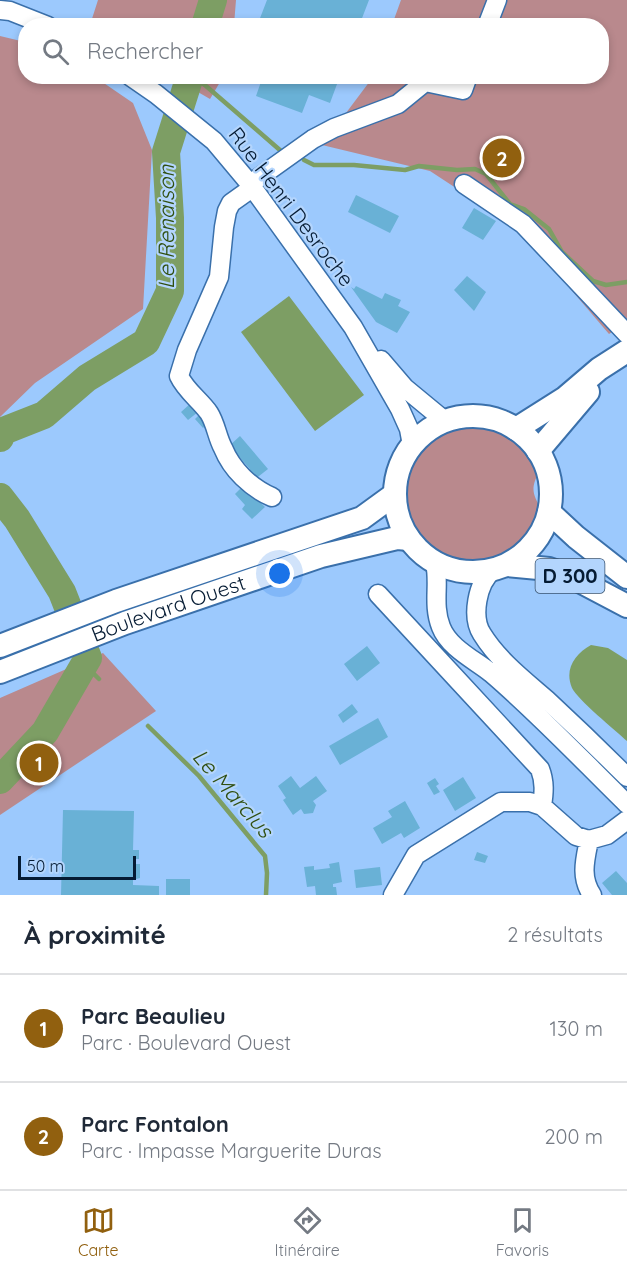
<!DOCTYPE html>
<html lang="fr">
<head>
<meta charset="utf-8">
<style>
	:root { --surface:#fff; --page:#f6f6f7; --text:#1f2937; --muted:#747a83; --line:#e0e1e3; --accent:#91600f }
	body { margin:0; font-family:Quicksand,sans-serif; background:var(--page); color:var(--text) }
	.scale { position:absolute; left:18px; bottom:15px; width:118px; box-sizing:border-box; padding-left:6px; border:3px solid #051b33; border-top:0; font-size:16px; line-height:21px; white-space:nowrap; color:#051b33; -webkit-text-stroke:4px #b3d5fd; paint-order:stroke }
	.you { position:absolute; left:280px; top:574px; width:21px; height:21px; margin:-15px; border:4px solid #fff; border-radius:50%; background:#1a73e8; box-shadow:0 0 0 9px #1a73e833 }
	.badge { display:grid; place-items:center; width:39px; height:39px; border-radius:50%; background:var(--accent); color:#fff; font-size:20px; font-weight:700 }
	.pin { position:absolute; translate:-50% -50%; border:3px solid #fff; box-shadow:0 2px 6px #0006 }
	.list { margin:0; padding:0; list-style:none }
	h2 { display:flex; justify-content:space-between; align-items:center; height:78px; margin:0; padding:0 24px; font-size:26px }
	h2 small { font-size:20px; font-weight:400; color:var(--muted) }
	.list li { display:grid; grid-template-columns:39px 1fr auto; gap:18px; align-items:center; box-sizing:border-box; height:108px; padding:0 24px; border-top:2px solid var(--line) }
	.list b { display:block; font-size:22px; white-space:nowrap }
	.list p { margin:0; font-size:20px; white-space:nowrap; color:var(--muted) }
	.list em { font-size:20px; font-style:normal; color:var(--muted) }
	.icon { flex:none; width:33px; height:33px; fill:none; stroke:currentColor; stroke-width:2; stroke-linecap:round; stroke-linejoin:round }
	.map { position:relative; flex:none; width:627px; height:895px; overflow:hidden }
	.search { position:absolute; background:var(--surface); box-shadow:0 3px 9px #0003; left:18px; right:18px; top:18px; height:66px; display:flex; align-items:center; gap:15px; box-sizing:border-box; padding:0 21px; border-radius:24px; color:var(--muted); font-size:22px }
	.sheet { height:294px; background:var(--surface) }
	nav { display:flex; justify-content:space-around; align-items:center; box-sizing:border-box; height:84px; border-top:2px solid var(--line); background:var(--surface); font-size:16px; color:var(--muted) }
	nav a { display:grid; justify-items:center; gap:3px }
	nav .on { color:var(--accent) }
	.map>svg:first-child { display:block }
	.green { fill:#b9898d }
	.water { fill:#7d9e64 }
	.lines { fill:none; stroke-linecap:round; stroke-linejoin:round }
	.stream { stroke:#7d9e64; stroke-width:4.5 }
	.river { stroke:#7d9e64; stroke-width:28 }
	.building { fill:#69b1d6 }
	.minor-casing { stroke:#3a70ab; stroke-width:21 }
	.major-casing { stroke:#3a70ab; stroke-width:26 }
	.minor { stroke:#fff; stroke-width:18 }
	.major { stroke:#fff; stroke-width:22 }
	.labels { text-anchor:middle; stroke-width:4.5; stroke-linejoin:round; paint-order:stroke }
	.shield { fill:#b3d5fd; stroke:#395370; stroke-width:1.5 }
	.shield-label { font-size:20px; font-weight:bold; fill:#051b33 }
	.street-label { font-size:21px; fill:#051b33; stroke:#b3d5fd }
	.water-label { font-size:22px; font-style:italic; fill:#304f10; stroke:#b3d5fd }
</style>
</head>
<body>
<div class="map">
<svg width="627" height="895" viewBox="0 0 627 895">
	<rect width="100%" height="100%" fill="#9cc9fd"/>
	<path class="green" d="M 98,0 L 236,0 L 234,25 L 90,25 Z
		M 401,0 L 627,0 L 627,322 L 609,334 L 520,230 L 430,171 L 322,145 L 373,77 L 602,76 L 602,26 L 392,25 Z
		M 0,36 L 25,42 L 26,76 L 95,77 L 133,103 L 152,150 L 143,309 L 35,383 L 0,417 Z
		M 172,77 L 223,77 L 210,99 Z
		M 481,423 C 509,430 526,443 540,469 C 531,488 531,492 542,510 C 507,620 357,546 414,456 C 429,431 454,424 481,423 Z
		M 103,653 L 156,711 L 0,815 L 0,698 Z"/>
	<path class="water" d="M 289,296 L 364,395 L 315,431 L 241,332 Z
		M 591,645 L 608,648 L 627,660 L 627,741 C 616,731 577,699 572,688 C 564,669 575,654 591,645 Z"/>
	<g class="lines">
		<path class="stream" d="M 191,76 L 206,86 L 281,151
			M 304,160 L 314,165 L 354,165 L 405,170 L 419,166 L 457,170 L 475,169 L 486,174 L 510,204 L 524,209 L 549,229 L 562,252 L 593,281 L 606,285 L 627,282
			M 76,678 L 94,674 L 99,679
			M 148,726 L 199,776 L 265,856 L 267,873 L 266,895"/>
		<path class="river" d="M 205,26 L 213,0
			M 0,438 L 1,432 L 44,415 L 87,378 L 146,342 L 170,291 L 170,218 L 166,152 L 190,76
			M 0,497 L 17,519 L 62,592 L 88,658 L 45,732 L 0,780"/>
	</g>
	<path class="building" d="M 267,0 L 369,0 L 359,26 L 257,26 Z
		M 263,76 L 340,76 L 330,103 L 309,95 L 302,113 L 256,96 Z
		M 356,195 L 399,216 L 390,233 L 348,212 Z
		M 474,208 L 496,221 L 483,240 L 462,228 Z
		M 467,276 L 486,292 L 474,311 L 454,290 Z
		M 356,286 L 382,299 L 385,293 L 401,300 L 398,306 L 410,312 L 397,333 L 376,322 L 351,287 L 354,289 Z
		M 191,403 L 198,412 L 188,420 L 181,412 Z
		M 200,414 L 208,423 L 203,428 L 195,419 Z
		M 240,436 L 268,469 L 254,480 L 247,472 L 250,469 L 229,446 Z
		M 243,486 L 265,507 L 252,519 L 242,509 L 245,505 L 235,494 Z
		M 367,646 L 380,663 L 357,681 L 344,664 Z
		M 352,704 L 358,712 L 343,723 L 338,715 Z
		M 378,718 L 388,737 L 340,765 L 329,746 Z
		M 291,776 L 300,788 L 316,776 L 327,791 L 313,801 L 316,805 L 313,813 L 304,814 L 301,809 L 293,815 L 283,800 L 286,798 L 278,786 Z
		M 463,777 L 476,798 L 455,811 L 443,790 Z
		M 435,778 L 439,784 L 436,786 L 440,792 L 434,795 L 427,783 Z
		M 405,801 L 420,828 L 404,838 L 401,833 L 382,844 L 373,828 L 392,817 L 388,811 Z
		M 63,810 L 134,811 L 133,850 L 139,850 L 139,859 L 133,859 L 133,864 L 140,864 L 140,878 L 133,880 L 133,885 L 159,886 L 159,895 L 61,895 Z
		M 477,852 L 488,856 L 485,863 L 474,860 Z
		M 339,862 L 342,882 L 333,884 L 333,887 L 336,887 L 337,895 L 316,895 L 315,886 L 307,887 L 304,867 L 314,866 L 314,870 L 330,868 L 329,864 Z
		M 380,867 L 382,885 L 356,888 L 354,870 Z
		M 616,871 L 627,883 L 627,895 L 612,895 L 602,883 Z
		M 166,879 L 190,879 L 190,895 L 166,895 Z"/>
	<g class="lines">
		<defs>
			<path id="minor" d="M 0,10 L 10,11 L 48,26
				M 487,26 L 497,0
				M 130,76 L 156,94 L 214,141 L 250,184 L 353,327 L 400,409 L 409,429 L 412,445
				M 250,184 L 313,139 L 334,128 L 398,104 L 425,82 L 463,90 L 468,76
				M 464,184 L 523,224 L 627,334
				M 252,188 L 231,203 L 227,211 L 224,227 L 219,277 L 187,350 L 179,376 C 186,391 200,400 209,413 C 216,424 217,437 223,448 C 232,470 251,488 272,497
				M 381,360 L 405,388 L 445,421
				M 435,563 C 440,584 432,604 441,627 C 449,648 475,660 491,673 C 539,714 582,760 627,804
				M 493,570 C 477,583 471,617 482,634 C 498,660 524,680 547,700 C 574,725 601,751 627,777
				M 378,594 L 540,769 C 545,782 544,793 542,806
				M 589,840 C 585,860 580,877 592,895
				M 393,895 L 416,855 L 501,802 L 530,802 L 542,806 L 576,836 L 589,840 L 607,835 L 627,820"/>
			<g id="major">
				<circle cx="473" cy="494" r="78"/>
				<path d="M 516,429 L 565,398 L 599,369 L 627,351"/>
				<path d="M 538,451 L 588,392"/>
				<path d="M 549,512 L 576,537 L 627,577"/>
				<path d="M 507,565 L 549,569 L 572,577 L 627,606"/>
				<path d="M 0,646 L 116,601 L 362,518 L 395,494"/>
				<path id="s1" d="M 0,672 L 125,623 L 321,556 L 397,538 L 409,539"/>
			</g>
		</defs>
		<use href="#minor" class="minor-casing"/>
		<use href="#major" class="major-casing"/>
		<use href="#minor" class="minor"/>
		<use href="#major" class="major"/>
	</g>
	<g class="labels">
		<rect class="shield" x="535.5" y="559" width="69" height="34" rx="4.5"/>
		<g class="shield-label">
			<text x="570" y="583">D 300</text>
		</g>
		<g class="street-label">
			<text transform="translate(291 207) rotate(53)" y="7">Rue Henri Desroche</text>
			<text dy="7" stroke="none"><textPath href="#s1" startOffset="180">Boulevard Ouest</textPath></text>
		</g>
		<g class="water-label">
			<text transform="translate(166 227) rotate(-90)" y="8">Le Renaison</text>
			<text transform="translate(233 793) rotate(49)" y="8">Le Marclus</text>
		</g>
	</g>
</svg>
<div class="scale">50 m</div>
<div class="you"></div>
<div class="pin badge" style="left:39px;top:763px">1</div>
<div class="pin badge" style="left:502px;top:158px">2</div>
<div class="search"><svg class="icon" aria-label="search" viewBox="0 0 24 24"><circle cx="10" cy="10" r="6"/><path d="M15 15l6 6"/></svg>Rechercher</div>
</div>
<section class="sheet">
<h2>À proximité<small>2 résultats</small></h2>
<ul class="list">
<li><span class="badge">1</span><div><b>Parc Beaulieu</b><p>Parc · Boulevard Ouest</p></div><em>130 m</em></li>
<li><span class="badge">2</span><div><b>Parc Fontalon</b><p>Parc · Impasse Marguerite Duras</p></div><em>200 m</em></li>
</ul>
</section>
<nav>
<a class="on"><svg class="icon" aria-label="map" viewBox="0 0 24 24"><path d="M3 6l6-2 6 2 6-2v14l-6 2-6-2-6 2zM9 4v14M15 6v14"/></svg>Carte</a>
<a><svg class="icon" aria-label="directions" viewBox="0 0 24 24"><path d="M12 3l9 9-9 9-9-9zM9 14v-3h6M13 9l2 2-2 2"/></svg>Itinéraire</a>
<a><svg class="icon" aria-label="saved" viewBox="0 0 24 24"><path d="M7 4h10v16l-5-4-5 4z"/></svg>Favoris</a>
</nav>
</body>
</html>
